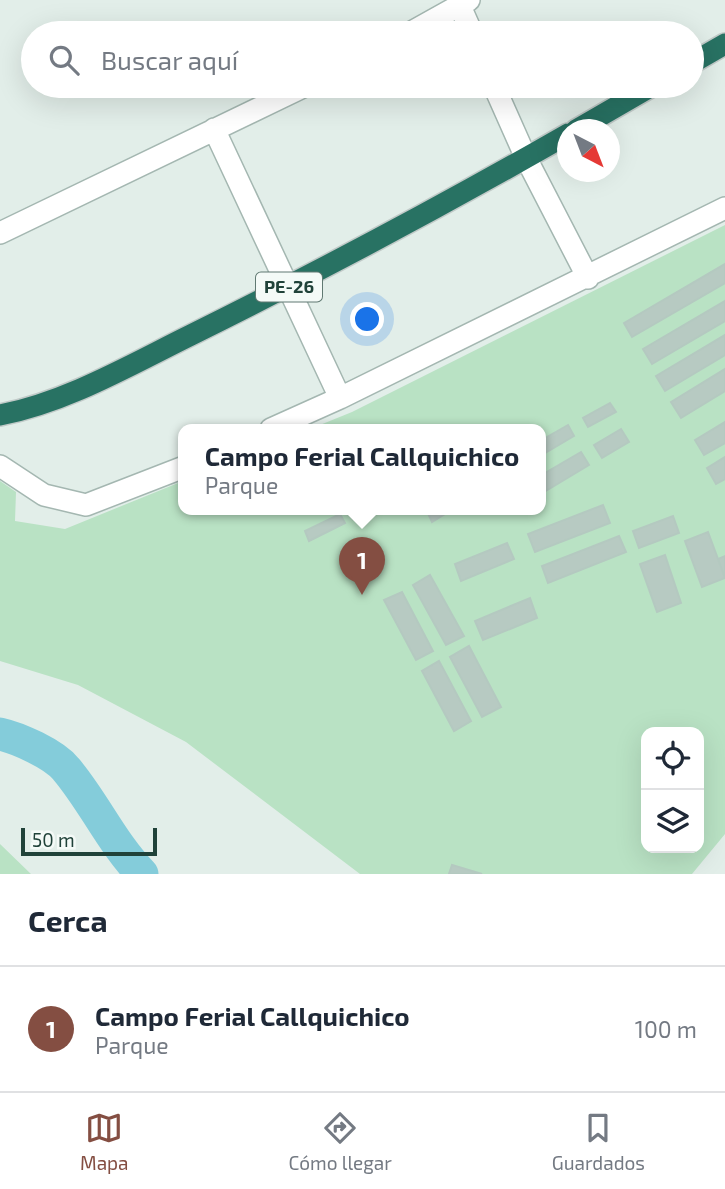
<!DOCTYPE html>
<html lang="es">
<head>
<meta charset="utf-8">
<style>
	:root { --surface:#fff; --page:#f2f2f3; --text:#1f2937; --muted:#747a83; --line:#e0e1e3; --accent:#844e42 }
	body { margin:0; font-family:"Exo 2",sans-serif; background:var(--page); color:var(--text) }
	.controls { position:absolute; right:21px; bottom:21px; display:grid; overflow:hidden; border-radius:14px; box-shadow:0 7px 28px #0002 }
	.controls button { width:63px; height:63px; display:grid; place-items:center; padding:0; border:0; border-bottom:2px solid var(--line); background:var(--surface); color:var(--text); font:35px sans-serif }
	.compass { position:absolute; left:557px; top:119px; width:63px; height:63px; border-radius:50%; background:var(--surface); box-shadow:0 7px 28px #0002; rotate:138deg }
	.scale { position:absolute; left:21px; bottom:18px; width:136px; box-sizing:border-box; padding-left:7px; border:4px solid #204239; border-top:0; font-size:19px; line-height:24px; white-space:nowrap; color:#204239; -webkit-text-stroke:5px #f4faf7; paint-order:stroke }
	.you { position:absolute; left:368px; top:320px; width:24px; height:24px; margin:-18px; border:5px solid #fff; border-radius:50%; background:#1a73e8; box-shadow:0 0 0 10px #1a73e833 }
	.badge { display:grid; place-items:center; width:46px; height:46px; border-radius:50%; background:var(--accent); color:#fff; font-size:23px; font-weight:700 }
	.pin { position:absolute; translate:-50% -58px; filter:drop-shadow(0 2px 4px #0008) }
	.pin::after { content:''; position:absolute; top:37px; width:24px; height:21px; background:inherit; clip-path:polygon(0 0,100% 0,50% 100%) }
	.popup { position:absolute; left:178px; top:424px; width:368px; height:91px; box-sizing:border-box; display:grid; place-content:center; border-radius:14px; background:var(--surface); filter:drop-shadow(0 2px 5px #0005); font-size:23px; white-space:nowrap; color:var(--muted) }
	.popup b { font-size:26px; color:var(--text) }
	.popup::after { content:''; position:absolute; left:50%; top:100%; margin-left:-14px; border:14px solid transparent; border-top-color:var(--surface) }
	.list { margin:0; padding:0; list-style:none }
	h2 { display:flex; justify-content:space-between; align-items:center; height:91px; margin:0; padding:0 28px; font-size:30px }
	h2 small { font-size:23px; font-weight:400; color:var(--muted) }
	.list li { display:grid; grid-template-columns:46px 1fr auto; gap:21px; align-items:center; box-sizing:border-box; height:126px; padding:0 28px; border-top:2px solid var(--line) }
	.list b { display:block; font-size:26px; white-space:nowrap }
	.list p { margin:0; font-size:23px; white-space:nowrap; color:var(--muted) }
	.list em { font-size:23px; font-style:normal; color:var(--muted) }
	.icon { flex:none; width:38px; height:38px; fill:none; stroke:currentColor; stroke-width:2; stroke-linecap:round; stroke-linejoin:round }
	.map { position:relative; flex:none; width:725px; height:874px; overflow:hidden }
	.search { position:absolute; background:var(--surface); box-shadow:0 7px 28px #0002; left:21px; right:21px; top:21px; height:77px; display:flex; align-items:center; gap:18px; box-sizing:border-box; padding:0 24px; border-radius:38px; color:var(--muted); font-size:26px }
	.sheet { height:217px; background:var(--surface) }
	nav { display:flex; justify-content:space-around; align-items:center; box-sizing:border-box; height:98px; border-top:2px solid var(--line); background:var(--surface); font-size:19px; color:var(--muted) }
	nav a { display:grid; justify-items:center; gap:4px }
	nav .on { color:var(--accent) }
	.map>svg:first-child { display:block }
	.green { fill:#b9e2c4; fill-rule:evenodd }
	.lines { fill:none; stroke-linecap:round; stroke-linejoin:round }
	.river { stroke:#84ccda; stroke-width:33 }
	.building { fill:#b7cac2; stroke:#b4c9c0; stroke-width:2 }
	.minor-casing { stroke:#a4b7b1; stroke-width:24 }
	.highway-casing { stroke:#c1cac8; stroke-width:24 }
	.minor { stroke:#fff; stroke-width:21 }
	.highway { stroke:#287263; stroke-width:21 }
	.labels { text-anchor:middle; stroke-width:5; stroke-linejoin:round; paint-order:stroke }
	.shield { fill:#f4faf7; stroke:#607972; stroke-width:2 }
	.shield-label { font-size:18px; font-weight:bold; fill:#204239 }
</style>
</head>
<body>
<div class="map">
<svg width="725" height="874" viewBox="0 0 725 874">
	<rect width="100%" height="100%" fill="#e2eee9"/>
	<path class="green" d="M 725,225 L 725,834 L 692,874 L 360,874 L 186,742 L 78,685 L 0,661 L 0,481 L 16,492 L 15,521 L 65,529 L 183,481 L 184,509 L 540,509 L 540,429 L 310,429 L 352,412 ZM 646,732 L 699,732 L 699,848 L 646,848 Z
		M 0,844 L 31,874 L 0,874 Z"/>
	<g class="lines">
		<path class="river" d="M 0,734 C 18,738 54,754 66,769 C 94,802 111,842 142,874"/>
	</g>
	<path class="building" d="M 725,264 L 725,283 L 632,337 L 624,323 Z
		M 725,301 L 725,321 L 652,364 L 643,349 Z
		M 725,335 L 725,355 L 665,391 L 656,376 Z
		M 725,369 L 725,391 L 681,418 L 671,402 Z
		M 610,403 L 616,412 L 588,427 L 583,418 Z
		M 725,422 L 725,443 L 704,455 L 695,440 Z
		M 568,425 L 574,436 L 540,456 L 540,441 Z
		M 621,429 L 629,442 L 602,458 L 594,445 Z
		M 581,452 L 589,465 L 544,492 L 540,476 Z
		M 725,457 L 725,479 L 716,484 L 707,468 Z
		M 603,505 L 610,523 L 535,552 L 528,534 Z
		M 348,509 L 371,509 L 353,519 Z
		M 426,509 L 453,509 L 432,522 Z
		M 340,514 L 345,523 L 309,541 L 305,531 Z
		M 673,516 L 679,533 L 639,548 L 633,531 Z
		M 708,532 L 725,578 L 702,587 L 685,541 Z
		M 619,536 L 626,552 L 548,583 L 542,566 Z
		M 507,543 L 514,559 L 461,581 L 455,564 Z
		M 665,555 L 681,603 L 657,612 L 640,564 Z
		M 725,556 L 725,578 L 718,559 Z
		M 430,575 L 464,636 L 446,645 L 413,585 Z
		M 402,592 L 433,651 L 416,660 L 384,600 Z
		M 530,598 L 537,618 L 483,640 L 475,621 Z
		M 469,646 L 501,707 L 482,717 L 450,657 Z
		M 439,661 L 471,721 L 454,731 L 422,671 Z
		M 452,865 L 482,874 L 449,874 Z"/>
	<g class="lines">
		<defs>
			<path id="minor" d="M 460,6 L 472,33
				M 410,33 L 469,0
				M 494,86 L 526,158 L 588,278
				M 214,129 L 340,398
				M 0,233 L 305,86
				M 271,429 L 340,398 L 725,208
				M 0,466 L 44,495 L 86,505 L 184,467"/>
			<path id="highway" d="M 692,63 L 725,44
				M 576,130 L 652,86
				M 0,415 C 67,402 130,365 191,335 C 318,272 444,205 568,134"/>
		</defs>
		<use href="#minor" class="minor-casing"/>
		<use href="#highway" class="highway-casing"/>
		<use href="#minor" class="minor"/>
		<use href="#highway" class="highway"/>
	</g>
	<g class="labels">
		<rect class="shield" x="256" y="272.5" width="66" height="29" rx="5"/>
		<g class="shield-label">
			<text x="289" y="293">PE-26</text>
		</g>
	</g>
</svg>
<div class="controls">
<button><svg class="icon" aria-label="locate" viewBox="0 0 24 24"><circle cx="12" cy="12" r="6"/><path d="M12 2v4M12 18v4M2 12h4M18 12h4"/></svg></button>
<button><svg class="icon" aria-label="layers" viewBox="0 0 24 24"><path d="M12 4l9 5-9 5-9-5zM3 14l9 5 9-5"/></svg></button>
</div>
<svg class="compass" viewBox="-18 -18 36 36"><path d="M0-13l5 13h-10z" fill="#e53935"/><path d="M0 13l5-13h-10z" fill="#747a83"/></svg>
<div class="scale">50 m</div>
<div class="you"></div>
<div class="pin badge" style="left:362px;top:595px">1</div>
<div class="popup"><b>Campo Ferial Callquichico</b>Parque</div>
<div class="search"><svg class="icon" aria-label="search" viewBox="0 0 24 24"><circle cx="10" cy="10" r="6"/><path d="M15 15l6 6"/></svg>Buscar aquí</div>
</div>
<section class="sheet">
<h2>Cerca<small></small></h2>
<ul class="list">
<li><span class="badge">1</span><div><b>Campo Ferial Callquichico</b><p>Parque</p></div><em>100 m</em></li>
</ul>
</section>
<nav>
<a class="on"><svg class="icon" aria-label="map" viewBox="0 0 24 24"><path d="M3 6l6-2 6 2 6-2v14l-6 2-6-2-6 2zM9 4v14M15 6v14"/></svg>Mapa</a>
<a><svg class="icon" aria-label="directions" viewBox="0 0 24 24"><path d="M12 3l9 9-9 9-9-9zM9 14v-3h6M13 9l2 2-2 2"/></svg>Cómo llegar</a>
<a><svg class="icon" aria-label="saved" viewBox="0 0 24 24"><path d="M7 4h10v16l-5-4-5 4z"/></svg>Guardados</a>
</nav>
</body>
</html>
